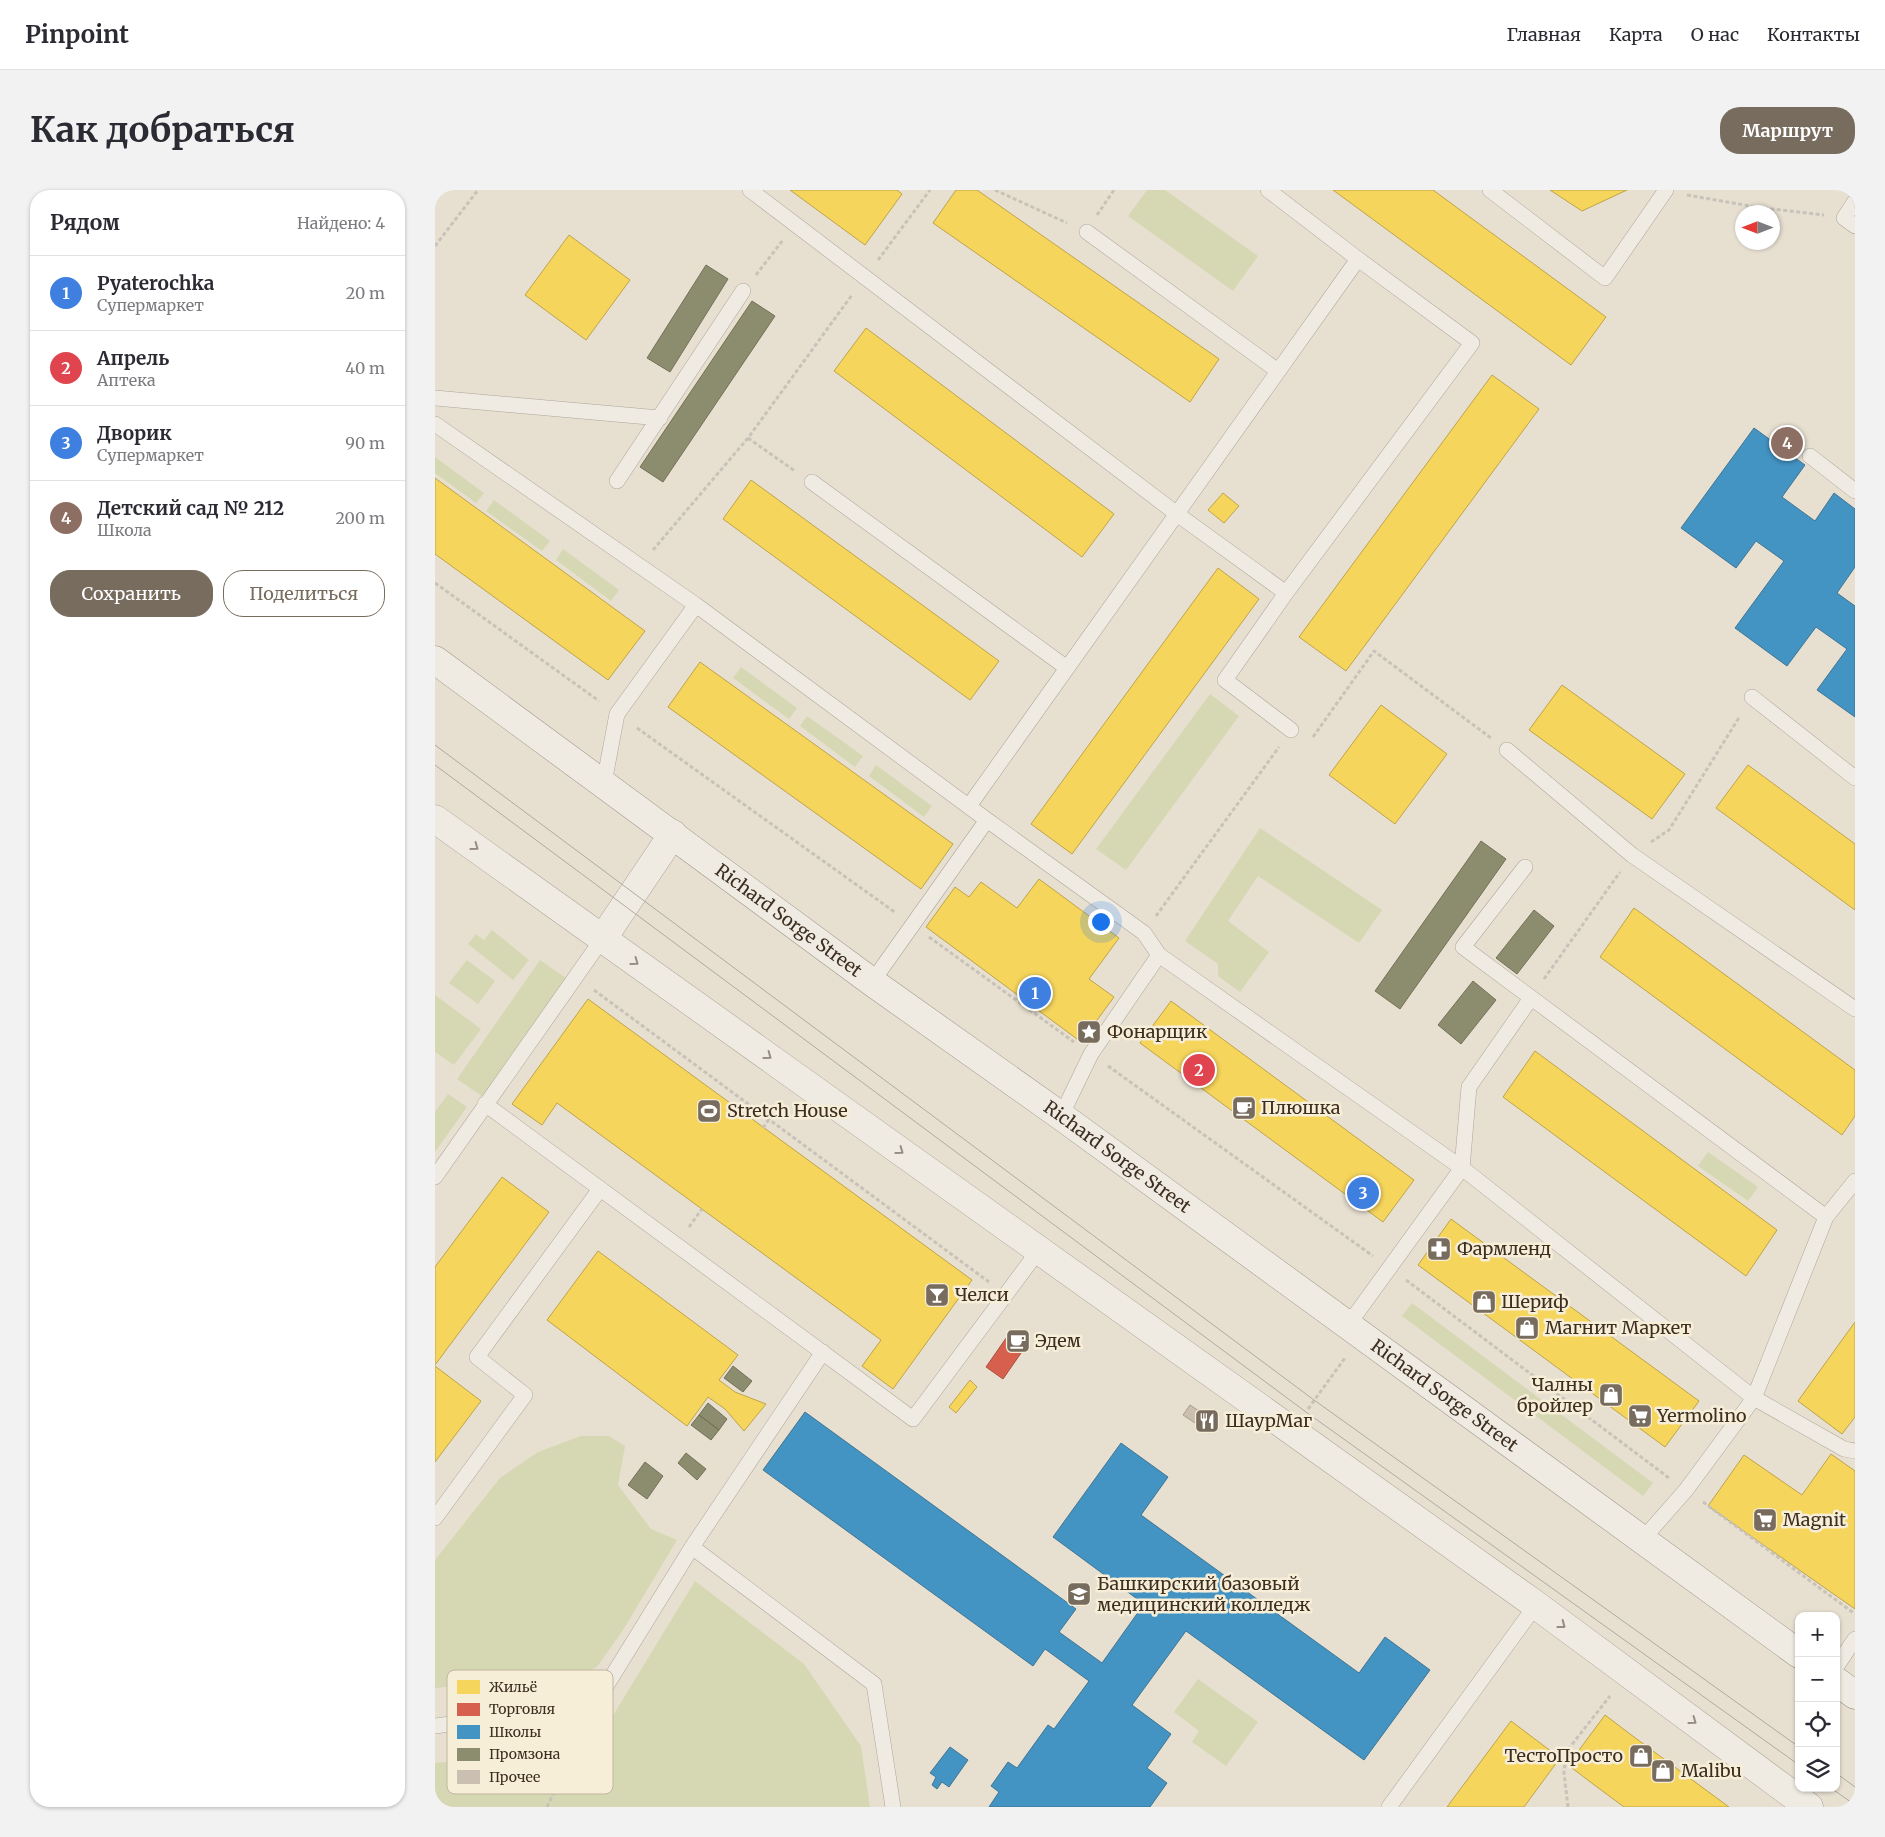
<!DOCTYPE html>
<html lang="ru">
<head>
<meta charset="utf-8">
<style>
	:root { --surface:#fff; --page:#f2f2f3; --text:#2b2b33; --muted:#7c7c81; --line:#e1e1e2; --accent:#786c5e }
	body { margin:0; font-family:Merriweather,serif; background:var(--page); color:var(--text) }
	.controls { position:absolute; right:15px; bottom:15px; display:grid; overflow:hidden; border-radius:10px; box-shadow:0 1px 4px #0004 }
	.controls button { width:45px; height:45px; display:grid; place-items:center; padding:0; border:0; border-bottom:1px solid var(--line); background:var(--surface); color:var(--text); font:25px sans-serif }
	.compass { position:absolute; left:1300px; top:15px; width:45px; height:45px; border-radius:50%; background:var(--surface); box-shadow:0 1px 4px #0004; rotate:270deg }
	.you { position:absolute; left:665px; top:731px; width:18px; height:18px; margin:-12px; border:4px solid #fff; border-radius:50%; background:#1a73e8; box-shadow:0 0 0 8px #1a73e833 }
	.badge { display:grid; place-items:center; width:32px; height:32px; border-radius:50%; background:var(--accent); color:#fff; font-size:16px; font-weight:700 }
	.pin { position:absolute; translate:-50% -50%; border:2px solid #fff; box-shadow:0 1px 5px #0006 }
	.list { margin:0; padding:0; list-style:none }
	h2 { display:flex; justify-content:space-between; align-items:center; height:65px; margin:0; padding:0 20px; font-size:21px }
	h2 small { font-size:16px; font-weight:400; color:var(--muted) }
	.list li { display:grid; grid-template-columns:32px 1fr auto; gap:15px; align-items:center; box-sizing:border-box; height:75px; padding:0 20px; border-top:1px solid var(--line) }
	.list b { display:block; font-size:19px; white-space:nowrap }
	.list p { margin:0; font-size:16px; white-space:nowrap; color:var(--muted) }
	.list em { font-size:16px; font-style:normal; color:var(--muted) }
	.actions { display:flex; gap:10px; padding:15px 20px }
	.actions a { flex:1; padding:11px 0; border:1px solid var(--accent); border-radius:20px; text-align:center; font-size:18px; color:var(--accent) }
	.actions .main { background:var(--accent); color:#fff }
	.icon { flex:none; width:28px; height:28px; fill:none; stroke:currentColor; stroke-width:2; stroke-linecap:round; stroke-linejoin:round }
	.map { position:relative; flex:none; width:1420px; height:1617px; overflow:hidden; border-radius:20px }
	header { display:flex; align-items:center; gap:30px; box-sizing:border-box; height:70px; padding:0 25px; background:var(--surface); border-bottom:1px solid var(--line) }
	header strong { font-size:24px }
	nav { display:flex; gap:28px; margin-inline-start:auto; font-size:18px }
	.intro { display:flex; align-items:center; justify-content:space-between; box-sizing:border-box; height:120px; padding:0 30px }
	h1 { margin:0; font-size:35px }
	.button { padding:12px 22px; border-radius:20px; background:var(--accent); color:#fff; font-size:18px; font-weight:700 }
	main { display:flex; gap:30px; padding:0 30px }
	aside { flex:1; background:var(--surface); border-radius:20px; box-shadow:0 1px 4px #0004 }
	.map>svg:first-child { display:block }
	.green { fill:#d6d7b3 }
	.homes { fill:#f6d55c; stroke:#bea34a }
	.shops { fill:#d6604d; stroke:#a85140 }
	.schools { fill:#4393c3; stroke:#417592 }
	.industry { fill:#8c8c6e; stroke:#747057 }
	.building { fill:#cbbfb2; stroke:#a89c90 }
	.lines { fill:none; stroke-linecap:round; stroke-linejoin:round }
	.lane-casing { stroke:#ada599; stroke-width:16 }
	.street-casing { stroke:#ada599; stroke-width:29 }
	.secondary-casing { stroke:#9c958a; stroke-width:29 }
	.path { stroke:#c8c2b9; stroke-width:3; stroke-dasharray:4 2.5; stroke-linecap:butt }
	.lane { stroke:#efebe3; stroke-width:15 }
	.street { stroke:#efebe3; stroke-width:28 }
	.secondary { stroke:#efebe3; stroke-width:28 }
	.tram { stroke:#afaaa2; stroke-width:1 }
	.oneway { stroke:#968c82 }
	.labels { text-anchor:middle; stroke-width:5; stroke-linejoin:round; paint-order:stroke }
	.street-label { font-size:18px; fill:#3d2e20; stroke:#f7eed8 }
	.poi-label { font-size:18px; fill:#3d2e20; stroke:#f7eed8; text-anchor:start }
	.key { fill:#f7eed8; stroke:#bfb4a1; stroke-width:1 }
	.key-label { font-size:14px; fill:#3d2e20 }
</style>
</head>
<body>
<header>
<strong>Pinpoint</strong>
<nav><a>Главная</a><a>Карта</a><a>О нас</a><a>Контакты</a></nav>
</header>
<div class="intro"><h1>Как добраться</h1><a class="button">Маршрут</a></div>
<main>
<aside>
<h2>Рядом<small>Найдено: 4</small></h2>
<ul class="list">
<li><span class="badge" style="background:#3f7fe0">1</span><div><b>Pyaterochka</b><p>Супермаркет</p></div><em>20 m</em></li>
<li><span class="badge" style="background:#e0444e">2</span><div><b>Апрель</b><p>Аптека</p></div><em>40 m</em></li>
<li><span class="badge" style="background:#3f7fe0">3</span><div><b>Дворик</b><p>Супермаркет</p></div><em>90 m</em></li>
<li><span class="badge" style="background:#8d6e63">4</span><div><b>Детский сад № 212</b><p>Школа</p></div><em>200 m</em></li>
</ul>
<div class="actions"><a class="main">Сохранить</a><a>Поделиться</a></div>
</aside>
<div class="map">
<svg width="1420" height="1617" viewBox="0 0 1420 1617">
	<rect width="100%" height="100%" fill="#e7e0d1"/>
	<path class="green" d="M 712,0 L 730,0 L 823,66 L 798,101 L 693,26 Z
		M 0,267 L 49,303 L 41,313 L 0,283 Z
		M 59,310 L 115,351 L 107,361 L 51,321 Z
		M 128,359 L 184,400 L 176,411 L 121,370 Z
		M 306,477 L 362,518 L 354,529 L 298,488 Z
		M 775,504 L 804,526 L 691,680 L 661,659 Z
		M 372,526 L 428,566 L 420,577 L 365,536 Z
		M 441,575 L 497,616 L 489,627 L 434,586 Z
		M 825,638 L 947,720 L 924,753 L 823,686 L 793,731 L 834,762 L 805,802 L 783,786 L 783,774 L 750,751 Z
		M 57,740 L 94,770 L 78,790 L 33,754 L 41,744 L 49,750 Z
		M 32,770 L 60,791 L 43,814 L 14,793 Z
		M 105,770 L 131,788 L 48,907 L 22,889 Z
		M 0,805 L 46,839 L 19,875 L 0,862 Z
		M 13,904 L 32,917 L 0,962 L 0,922 Z
		M 1273,962 L 1323,997 L 1313,1011 L 1263,976 Z
		M 977,1113 L 1218,1293 L 1208,1306 L 967,1126 Z
		M 146,1246 L 174,1246 L 190,1256 L 183,1295 L 216,1339 L 242,1350 L 188,1440 L 162,1477 L 138,1489 L 74,1491 L 0,1498 L 0,1370 L 65,1288 L 103,1262 Z
		M 260,1391 L 369,1474 L 426,1556 L 435,1617 L 0,1617 L 0,1573 L 122,1562 L 177,1527 Z
		M 763,1489 L 823,1532 L 791,1576 L 757,1552 L 764,1541 L 739,1522 Z"/>
	<path class="homes" d="M 355,0 L 462,0 L 467,4 L 430,55 Z
		M 521,0 L 542,0 L 784,169 L 755,212 L 498,33 Z
		M 898,0 L 998,0 L 1171,127 L 1136,175 Z
		M 1115,0 L 1192,0 L 1147,21 Z
		M 134,45 L 195,90 L 151,150 L 90,105 Z
		M 431,138 L 679,324 L 647,367 L 399,181 Z
		M 1057,185 L 1104,219 L 911,481 L 864,447 Z
		M 0,288 L 210,441 L 173,490 L 0,364 Z
		M 316,290 L 564,471 L 535,510 L 288,329 Z
		M 788,303 L 804,316 L 789,333 L 773,320 Z
		M 783,378 L 824,409 L 637,664 L 596,634 Z
		M 265,472 L 518,654 L 486,699 L 233,517 Z
		M 1127,495 L 1250,584 L 1217,629 L 1094,540 Z
		M 946,515 L 1012,564 L 960,634 L 894,585 Z
		M 1313,575 L 1420,654 L 1420,720 L 1281,618 Z
		M 604,689 L 684,748 L 654,789 L 679,807 L 646,852 L 491,737 L 520,697 L 534,707 L 546,692 L 582,718 Z
		M 1199,718 L 1420,880 L 1420,926 L 1407,945 L 1165,767 Z
		M 153,809 L 537,1090 L 458,1199 L 427,1176 L 446,1150 L 122,913 L 107,935 L 77,914 Z
		M 736,811 L 979,990 L 948,1032 L 705,853 Z
		M 1100,861 L 1342,1040 L 1311,1086 L 1068,907 Z
		M 67,987 L 114,1022 L 0,1175 L 0,1077 Z
		M 1016,1029 L 1264,1211 L 1230,1257 L 983,1075 Z
		M 163,1061 L 303,1165 L 284,1190 L 300,1202 L 331,1214 L 309,1241 L 290,1219 L 273,1207 L 252,1236 L 112,1130 Z
		M 1420,1132 L 1420,1227 L 1407,1244 L 1363,1211 Z
		M 0,1176 L 46,1211 L 0,1272 Z
		M 535,1190 L 542,1197 L 521,1223 L 514,1217 Z
		M 1396,1264 L 1420,1281 L 1420,1419 L 1273,1316 L 1309,1265 L 1367,1305 Z
		M 1170,1525 L 1195,1544 L 1294,1617 L 1189,1617 L 1158,1594 L 1133,1575 Z
		M 1076,1531 L 1125,1568 L 1089,1617 L 1012,1617 Z"/>
	<path class="shops" d="M 576,1141 L 593,1153 L 568,1189 L 551,1177 Z
		M 767,1223 L 781,1233 L 775,1243 L 760,1233 Z"/>
	<path class="schools" d="M 1319,238 L 1370,275 L 1347,307 L 1380,331 L 1399,303 L 1420,319 L 1420,377 L 1402,403 L 1420,416 L 1420,527 L 1382,500 L 1412,459 L 1381,437 L 1352,476 L 1300,438 L 1349,371 L 1321,351 L 1301,378 L 1246,338 Z
		M 370,1222 L 641,1419 L 624,1442 L 667,1473 L 709,1414 L 618,1347 L 686,1253 L 733,1287 L 706,1325 L 924,1483 L 950,1447 L 995,1480 L 929,1570 L 751,1441 L 697,1515 L 736,1544 L 712,1578 L 732,1593 L 715,1617 L 554,1617 L 564,1602 L 556,1596 L 573,1572 L 582,1578 L 613,1535 L 619,1539 L 654,1491 L 610,1459 L 598,1476 L 328,1280 Z
		M 515,1557 L 533,1570 L 514,1597 L 507,1592 L 502,1599 L 497,1595 L 501,1587 L 495,1583 Z"/>
	<path class="industry" d="M 271,75 L 293,89 L 235,182 L 212,168 Z
		M 317,111 L 340,126 L 228,292 L 205,277 Z
		M 1046,651 L 1071,669 L 965,819 L 940,801 Z
		M 1099,720 L 1119,736 L 1082,784 L 1061,768 Z
		M 1038,791 L 1061,810 L 1026,854 L 1003,835 Z
		M 298,1176 L 317,1191 L 308,1202 L 289,1188 Z
		M 273,1213 L 292,1229 L 284,1240 L 264,1225 Z
		M 264,1225 L 284,1240 L 276,1250 L 256,1235 Z
		M 251,1263 L 271,1279 L 262,1290 L 243,1273 Z
		M 210,1272 L 228,1286 L 212,1309 L 193,1295 Z"/>
	<path class="building" d="M 755,1215 L 767,1223 L 760,1233 L 748,1225 Z"/>
	<g class="lines">
		<defs>
			<path id="lane" d="M 315,0 L 742,324 L 851,403
				M 833,0 L 923,69 L 1037,153 L 851,403 L 790,490 L 856,540
				M 1055,0 L 1170,88 L 1231,0
				M 1420,11 L 1409,28 L 1420,36
				M 652,42 L 843,181
				M 0,208 L 225,228
				M 0,234 L 261,415 L 552,630 L 709,743 L 724,765 L 1027,978 L 1319,1208 L 1391,1027
				M 1375,266 L 1420,301
				M 182,291 L 308,101
				M 377,292 L 632,478
				M 1317,507 L 1420,588
				M 1072,560 L 1197,665 L 1420,819
				M 169,593 L 182,524 L 261,415
				M 534,616 L 923,69
				M 1090,677 L 1028,757 L 1391,1027 L 1420,991
				M 437,792 L 552,630
				M 50,914 L 478,1229 L 604,1060
				M 626,926 L 656,864 L 724,765
				M 0,987 L 168,748
				M 913,1135 L 1027,978 L 1034,897 L 1096,808
				M 0,1328 L 90,1205 L 42,1167 L 165,999
				M 1207,1350 L 1251,1300 L 1319,1208 L 1409,1259 L 1420,1261
				M 257,1357 L 439,1494 L 458,1617
				M 1401,1477 L 1420,1449
				M 0,1536 L 160,1514 L 257,1357 L 388,1162
				M 954,1617 L 1101,1415"/>
			<path id="street" d="M 0,629 L 1101,1415 L 1374,1617
				M 168,748 L 238,644"/>
			<g id="secondary">
				<path id="s1" d="M 0,470 L 437,792 L 626,926 L 1364,1464"/>
				<path d="M 1401,1491 L 1420,1505"/>
			</g>
		</defs>
		<use href="#lane" class="lane-casing"/>
		<use href="#street" class="street-casing"/>
		<use href="#secondary" class="secondary-casing"/>
		<path class="path" d="M 560,0 L 632,33
			M 1252,5 L 1321,17 L 1389,25
			M 662,25 L 679,0
			M 0,56 L 43,0
			M 443,70 L 495,0
			M 321,85 L 348,50
			M 313,248 L 360,281
			M 218,360 L 313,248 L 417,105
			M 0,393 L 164,511
			M 202,538 L 461,723
			M 878,547 L 939,461 L 1056,548
			M 1216,652 L 1234,640 L 1305,526
			M 721,726 L 844,557
			M 494,747 L 639,852
			M 1109,789 L 1185,682
			M 159,800 L 554,1092
			M 673,876 L 938,1066
			M 328,938 L 334,929
			M 254,1037 L 267,1019
			M 971,1090 L 1234,1288
			M 873,1219 L 910,1168
			M 1268,1312 L 1420,1424
			M 112,1617 L 149,1538
			M 1133,1617 L 1129,1583 L 1131,1562 L 1175,1506"/>
		<use href="#lane" class="lane"/>
		<use href="#street" class="street"/>
		<use href="#secondary" class="secondary"/>
		<path class="tram" d="M 0,555 L 879,1210 L 1364,1557
			M 0,575 L 871,1222 L 1364,1575
			M 1401,1583 L 1420,1597
			M 1396,1598 L 1420,1615"/>
	</g>
	<defs><path id="oneway-chevron" d="M-2-3.5L2.5 0L-2 3.5" fill="none" stroke-width="1.6" stroke-linecap="round" stroke-linejoin="round" transform="scale(1.25)"/></defs>
	<g class="oneway">
		<use href="#oneway-chevron" transform="translate(40 657) rotate(36)"/>
		<use href="#oneway-chevron" transform="translate(200 772) rotate(36)"/>
		<use href="#oneway-chevron" transform="translate(333 866) rotate(36)"/>
		<use href="#oneway-chevron" transform="translate(465 961) rotate(36)"/>
		<use href="#oneway-chevron" transform="translate(1127 1435) rotate(37)"/>
		<use href="#oneway-chevron" transform="translate(1258 1531) rotate(36)"/>
	</g>
	<defs>
		<symbol id="sight-square" viewBox="-11 -11 22 22"><rect x="-9" y="-9" width="18" height="18" rx="4" fill="#786c5e" stroke="#f7eed8"/><path d="M0-6L1.8-2.2L6-1.7L2.9 1.2L3.7 5.4L0 3.3L-3.7 5.4L-2.9 1.2L-6-1.7L-1.8-2.2Z" fill="#fff"/></symbol>
		<symbol id="cafe-square" viewBox="-11 -11 22 22"><rect x="-9" y="-9" width="18" height="18" rx="4" fill="#786c5e" stroke="#f7eed8"/><path d="M-5.5-4.5H6V0H3Q3 3.5 0 3.5H-2.5Q-5.5 3.5-5.5 0ZM3-3.2v2h1.7v-2ZM-6 4.5H4V6H-6Z" fill="#fff"/></symbol>
		<symbol id="stadium-square" viewBox="-11 -11 22 22"><rect x="-9" y="-9" width="18" height="18" rx="4" fill="#786c5e" stroke="#f7eed8"/><path d="M0-5a6.5 5 0 1 0 0 10a6.5 5 0 1 0 0-10ZM-3.5-1.8h7v3.6h-7Z" fill="#fff"/></symbol>
		<symbol id="pharmacy-square" viewBox="-11 -11 22 22"><rect x="-9" y="-9" width="18" height="18" rx="4" fill="#786c5e" stroke="#f7eed8"/><path d="M-2-6h4v4h4v4h-4v4h-4v-4h-4v-4h4Z" fill="#fff"/></symbol>
		<symbol id="bar-square" viewBox="-11 -11 22 22"><rect x="-9" y="-9" width="18" height="18" rx="4" fill="#786c5e" stroke="#f7eed8"/><path d="M-6-5H6L.8 .8V4.5H3.5V6h-7V4.5H-.8V.8Z" fill="#fff"/></symbol>
		<symbol id="shop-square" viewBox="-11 -11 22 22"><rect x="-9" y="-9" width="18" height="18" rx="4" fill="#786c5e" stroke="#f7eed8"/><path d="M-5-2.5h2.3a2.7 3.5 0 0 1 5.4 0H5L5.5 6h-11ZM-1.5-2.5h3a1.5 2.3 0 0 0-3 0Z" fill="#fff"/></symbol>
		<symbol id="supermarket-square" viewBox="-11 -11 22 22"><rect x="-9" y="-9" width="18" height="18" rx="4" fill="#786c5e" stroke="#f7eed8"/><path d="M-6-5.5h2.5l.6 2H6L4.5 2H-2.5L-4.4-4H-6ZM-1.5 3.2a1.3 1.3 0 1 0 .1 0ZM3 3.2a1.3 1.3 0 1 0 .1 0Z" fill="#fff"/></symbol>
		<symbol id="restaurant-square" viewBox="-11 -11 22 22"><rect x="-9" y="-9" width="18" height="18" rx="4" fill="#786c5e" stroke="#f7eed8"/><path d="M-5-6h1v4h1v-4h1v4h1v-4h1v5L-1.5 .5V6h-2V.5L-5-1ZM5-6V6H3V1.5H1.5Q1.5-4 5-6Z" fill="#fff"/></symbol>
		<symbol id="university-square" viewBox="-11 -11 22 22"><rect x="-9" y="-9" width="18" height="18" rx="4" fill="#786c5e" stroke="#f7eed8"/><path d="M0-5L7-2L0 1L-7-2ZM-4 1L0 2.5L4 1V4Q0 6-4 4Z" fill="#fff"/></symbol>
	</defs>
	<g fill-rule="evenodd">
		<use href="#sight-square" x="640" y="828" width="28" height="28"/>
		<use href="#cafe-square" x="795" y="904" width="28" height="28"/>
		<use href="#stadium-square" x="260" y="907" width="28" height="28"/>
		<use href="#pharmacy-square" x="990" y="1045" width="28" height="28"/>
		<use href="#bar-square" x="488" y="1091" width="28" height="28"/>
		<use href="#shop-square" x="1035" y="1098" width="28" height="28"/>
		<use href="#shop-square" x="1078" y="1124" width="28" height="28"/>
		<use href="#cafe-square" x="569" y="1137" width="28" height="28"/>
		<use href="#shop-square" x="1162" y="1191" width="28" height="28"/>
		<use href="#supermarket-square" x="1191" y="1212" width="28" height="28"/>
		<use href="#restaurant-square" x="758" y="1217" width="28" height="28"/>
		<use href="#supermarket-square" x="1316" y="1316" width="28" height="28"/>
		<use href="#university-square" x="630" y="1390" width="28" height="28"/>
		<use href="#shop-square" x="1192" y="1552" width="28" height="28"/>
		<use href="#shop-square" x="1214" y="1567" width="28" height="28"/>
	</g>
	<g class="labels">
		<g class="street-label">
			<text dy="6" stroke="none"><textPath href="#s1" startOffset="439">Richard Sorge Street</textPath></text>
			<text dy="6" stroke="none"><textPath href="#s1" startOffset="844">Richard Sorge Street</textPath></text>
			<text dy="6" stroke="none"><textPath href="#s1" startOffset="1249">Richard Sorge Street</textPath></text>
		</g>
		<g class="poi-label">
			<text x="672" y="848">Фонарщик</text>
			<text x="826" y="924">Плюшка</text>
			<text x="292" y="927">Stretch House</text>
			<text x="1022" y="1065">Фармленд</text>
			<text x="520" y="1111">Челси</text>
			<text x="1066" y="1118">Шериф</text>
			<text x="1110" y="1144">Магнит Маркет</text>
			<text x="600" y="1157">Эдем</text>
			<text x="1158" y="1201" text-anchor="end">Чалны<tspan x="1158" dy="21">бройлер</tspan></text>
			<text x="1222" y="1232">Yermolino</text>
			<text x="790" y="1237">ШаурМаг</text>
			<text x="1348" y="1336">Magnit</text>
			<text x="662" y="1400">Башкирский базовый<tspan x="662" dy="21">медицинский колледж</tspan></text>
			<text x="1188" y="1572" text-anchor="end">ТестоПросто</text>
			<text x="1246" y="1587">Malibu</text>
		</g>
	</g>
	<rect x="12" y="1480" width="166" height="124" rx="8" class="key"/>
	<rect x="22" y="1490" width="23" height="14" fill="#f6d55c"/>
	<rect x="22" y="1513" width="23" height="13" fill="#d6604d"/>
	<rect x="22" y="1535" width="23" height="14" fill="#4393c3"/>
	<rect x="22" y="1558" width="23" height="13" fill="#8c8c6e"/>
	<rect x="22" y="1580" width="23" height="14" fill="#cbbfb2"/>
	<g class="key-label">
		<text x="54" y="1502">Жильё</text>
		<text x="54" y="1524">Торговля</text>
		<text x="54" y="1547">Школы</text>
		<text x="54" y="1569">Промзона</text>
		<text x="54" y="1592">Прочее</text>
	</g>
</svg>
<div class="controls">
<button>+</button>
<button>−</button>
<button><svg class="icon" aria-label="locate" viewBox="0 0 24 24"><circle cx="12" cy="12" r="6"/><path d="M12 2v4M12 18v4M2 12h4M18 12h4"/></svg></button>
<button><svg class="icon" aria-label="layers" viewBox="0 0 24 24"><path d="M12 4l9 5-9 5-9-5zM3 14l9 5 9-5"/></svg></button>
</div>
<svg class="compass" viewBox="-18 -18 36 36"><path d="M0-13l5 13h-10z" fill="#e53935"/><path d="M0 13l5-13h-10z" fill="#7c7c81"/></svg>
<div class="you"></div>
<div class="pin badge" style="left:600px;top:803px;background:#3f7fe0">1</div>
<div class="pin badge" style="left:764px;top:880px;background:#e0444e">2</div>
<div class="pin badge" style="left:928px;top:1003px;background:#3f7fe0">3</div>
<div class="pin badge" style="left:1352px;top:253px;background:#8d6e63">4</div>
</div>
</main>
</body>
</html>
